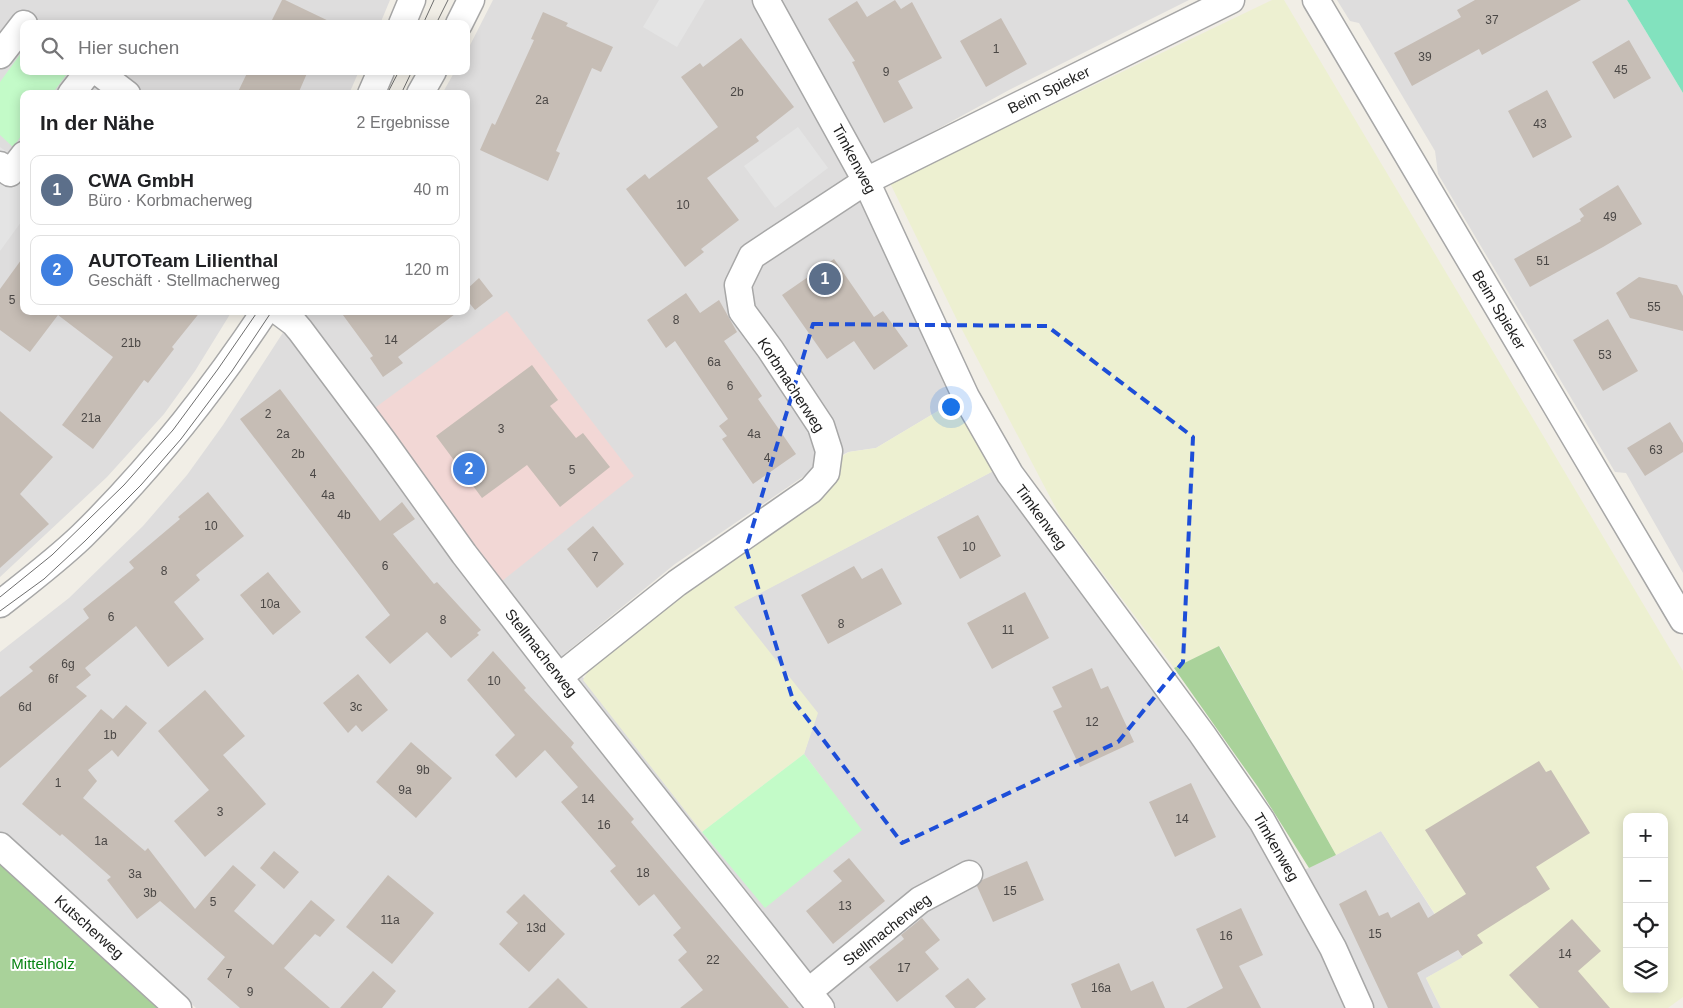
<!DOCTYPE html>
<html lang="de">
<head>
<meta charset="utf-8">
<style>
	:root { --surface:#fff; --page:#f6f6f6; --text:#202124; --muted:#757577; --line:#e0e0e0; --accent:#d00300 }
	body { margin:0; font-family:Helvetica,sans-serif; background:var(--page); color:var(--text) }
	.controls { position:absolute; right:15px; bottom:15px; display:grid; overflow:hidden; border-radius:10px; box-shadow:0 2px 12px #0003 }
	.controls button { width:45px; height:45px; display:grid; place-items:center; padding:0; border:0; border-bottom:1px solid var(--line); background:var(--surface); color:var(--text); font:25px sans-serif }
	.you { position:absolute; left:950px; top:406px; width:18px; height:18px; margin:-12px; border:4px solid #fff; border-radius:50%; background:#1a73e8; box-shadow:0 0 0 8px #1a73e833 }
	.badge { display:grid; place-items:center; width:32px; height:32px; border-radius:50%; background:var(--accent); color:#fff; font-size:16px; font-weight:700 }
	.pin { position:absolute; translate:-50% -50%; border:2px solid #fff; box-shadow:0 1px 5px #0006 }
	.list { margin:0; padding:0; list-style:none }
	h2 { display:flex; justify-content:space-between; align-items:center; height:65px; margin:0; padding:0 20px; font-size:21px }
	h2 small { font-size:16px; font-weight:400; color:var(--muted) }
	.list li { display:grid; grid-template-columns:32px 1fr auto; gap:15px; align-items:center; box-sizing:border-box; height:70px; margin:0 10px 10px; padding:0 10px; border:1px solid var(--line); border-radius:10px }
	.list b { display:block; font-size:19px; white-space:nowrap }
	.list p { margin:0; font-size:16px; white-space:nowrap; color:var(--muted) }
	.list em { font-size:16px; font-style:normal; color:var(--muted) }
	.icon { flex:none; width:28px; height:28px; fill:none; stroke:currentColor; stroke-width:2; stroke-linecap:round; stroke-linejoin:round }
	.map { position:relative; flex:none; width:1683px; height:1008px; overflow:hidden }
	.search { position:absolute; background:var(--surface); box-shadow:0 2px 12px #0003; left:20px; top:20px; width:450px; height:55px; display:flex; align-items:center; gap:12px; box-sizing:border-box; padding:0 18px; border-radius:10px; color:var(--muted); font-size:19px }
	.panel { position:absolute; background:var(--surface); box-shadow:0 2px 12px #0003; left:20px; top:90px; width:450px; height:225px; border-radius:10px }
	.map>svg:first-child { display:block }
	.residential { fill:#dedddd }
	.commercial { fill:#f2d7d5 }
	.farmland { fill:#edf0d1; fill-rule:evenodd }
	.forest { fill:#a9d29a }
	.park { fill:#c3fbc8 }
	.pitch { fill:#82e2be }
	.parking { fill:#e4e4e4 }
	.building { fill:#c6bdb5 }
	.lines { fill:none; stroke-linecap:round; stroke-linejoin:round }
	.minor-casing { stroke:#a7a7a7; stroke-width:29 }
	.minor { stroke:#fff; stroke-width:26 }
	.tram { stroke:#6e6e6e; stroke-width:1 }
	.marked { fill:none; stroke:#1d4ed8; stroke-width:4; stroke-dasharray:10 6; stroke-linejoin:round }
	.labels { text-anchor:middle; stroke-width:4; stroke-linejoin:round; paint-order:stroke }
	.number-label { font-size:12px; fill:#4a4745 }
	.street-label { font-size:15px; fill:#202020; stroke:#fff }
	.park-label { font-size:15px; fill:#088414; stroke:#fff }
</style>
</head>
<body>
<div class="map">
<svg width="1683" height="1008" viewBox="0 0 1683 1008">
	<rect width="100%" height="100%" fill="#f1eee6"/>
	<path class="residential" d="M 0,0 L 390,0 L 380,24 L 24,24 L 24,71 L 359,71 L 349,94 L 24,94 L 24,311 L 232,311 L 195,371 L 164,414 L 107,477 L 0,577 Z
		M 493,0 L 1189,0 L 1009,90 L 848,178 L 881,236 L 958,399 L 876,448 L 848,452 L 804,476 L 675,564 L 563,655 L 578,671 L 702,832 L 765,907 L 861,830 L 804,754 L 817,713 L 733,607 L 1001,467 L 1057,561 L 1120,641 L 1236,805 L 1285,879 L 1336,855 L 1381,831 L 1463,958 L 1426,978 L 1441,1008 L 196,1008 L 0,832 L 0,652 L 69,598 L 143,526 L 187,475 L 223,425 L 297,311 L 466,311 L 466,94 L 442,94 L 455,71 L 466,71 L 466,53 Z
		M 1337,0 L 1627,0 L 1683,93 L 1683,573 L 1626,473 L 1615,472 L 1438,174 L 1435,151 L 1359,23 L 1350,21 Z"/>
	<path class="commercial" d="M 507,311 L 634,476 L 502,581 L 372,410 Z"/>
	<path class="farmland" d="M 1272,0 L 1284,0 L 1683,671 L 1683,997 L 1668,1008 L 1441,1008 L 1426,978 L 1463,957 L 1381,831 L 1336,855 L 1220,646 L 1174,668 L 1061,518 L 958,322 L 890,183 ZM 1627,817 L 1664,817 L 1664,989 L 1627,989 Z
		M 958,399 L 1001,467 L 734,607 L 818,713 L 804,754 L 702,832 L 583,680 L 593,663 L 752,543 L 839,458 L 849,452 L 876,448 Z"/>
	<path class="forest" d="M 1219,646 L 1336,855 L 1309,868 L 1258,787 L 1174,668 Z
		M 0,864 L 157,1008 L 0,1008 Z"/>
	<path class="park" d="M 24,49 L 24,71 L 69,71 L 52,94 L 24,94 L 24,132 L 13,147 L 0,135 L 0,82 Z
		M 804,754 L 862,830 L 765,908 L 702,832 Z"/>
	<path class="pitch" d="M 1627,0 L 1683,0 L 1683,93 Z"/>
	<path class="parking" d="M 659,0 L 705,0 L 677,47 L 643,27 Z
		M 798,127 L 828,168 L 775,208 L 744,166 Z
		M 0,147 L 24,164 L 24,218 L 0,251 Z"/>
	<path class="building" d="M 282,0 L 285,0 L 335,24 L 270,24 Z
		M 895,0 L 901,9 L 912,2 L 942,58 L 898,81 L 913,108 L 884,123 L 852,62 L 855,61 L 828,19 L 857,1 L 867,17 Z
		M 1475,0 L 1581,0 L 1482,55 L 1479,49 L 1412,86 L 1394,53 L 1461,17 L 1457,10 Z
		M 543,12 L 568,23 L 566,26 L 613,47 L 601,72 L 592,68 L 556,151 L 560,153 L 548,181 L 480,150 L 492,123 L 495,125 L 534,40 L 531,39 Z
		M 1001,18 L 1027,64 L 986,87 L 960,41 Z
		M 741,38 L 794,107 L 756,137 L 759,141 L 707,178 L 739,220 L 701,249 L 704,252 L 685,267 L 626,189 L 645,174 L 649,179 L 718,127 L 681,77 L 700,63 L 703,67 Z
		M 1629,40 L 1651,78 L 1614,99 L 1592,62 Z
		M 248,71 L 308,71 L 298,94 L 237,94 Z
		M 1547,90 L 1572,137 L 1533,158 L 1508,111 Z
		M 1618,185 L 1642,224 L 1603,247 L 1530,287 L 1514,259 L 1581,221 L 1580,219 L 1584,216 L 1579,209 Z
		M 24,256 L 24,311 L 201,311 L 172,347 L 174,349 L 148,383 L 144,380 L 93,449 L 62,425 L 113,357 L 58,315 L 30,352 L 0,330 L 0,289 Z
		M 834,259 L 874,317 L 883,311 L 908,346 L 874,370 L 854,341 L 827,359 L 782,295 Z
		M 1639,277 L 1677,285 L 1683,296 L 1683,331 L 1630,318 L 1616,293 Z
		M 479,278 L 493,296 L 475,310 L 466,299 L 466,290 Z
		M 686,293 L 700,313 L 719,300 L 737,332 L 724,341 L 762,396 L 758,399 L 796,454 L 753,484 L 722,439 L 727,436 L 719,426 L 728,419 L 675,341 L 666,348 L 647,320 Z
		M 340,311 L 459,311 L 398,357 L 403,363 L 383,377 L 370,358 L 373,356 Z
		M 1608,319 L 1638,371 L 1603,391 L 1573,340 Z
		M 532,365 L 558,400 L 550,406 L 576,438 L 583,433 L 610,467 L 560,507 L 527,465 L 482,498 L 436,436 Z
		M 280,389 L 380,521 L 402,502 L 415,519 L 393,534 L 434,584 L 437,582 L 481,630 L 477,633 L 479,635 L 451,658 L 427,632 L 390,664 L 365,637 L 390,615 L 240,419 Z
		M 0,411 L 53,457 L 20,494 L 49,524 L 0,568 Z
		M 1670,422 L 1683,443 L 1683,452 L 1645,476 L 1627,448 Z
		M 208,492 L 244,536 L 196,575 L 200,580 L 174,602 L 204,639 L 168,667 L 136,626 L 85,668 L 91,675 L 76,687 L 87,696 L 0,768 L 0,697 L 33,671 L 29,667 L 89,618 L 83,609 L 134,568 L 129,562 L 180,519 L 178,517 Z
		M 978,515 L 1001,556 L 960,579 L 937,537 Z
		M 593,526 L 624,564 L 597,588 L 567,549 Z
		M 854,566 L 862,579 L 882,568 L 902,604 L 828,644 L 801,595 Z
		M 268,572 L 301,612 L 273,635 L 240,595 Z
		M 1025,592 L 1049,638 L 992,669 L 967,623 Z
		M 493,651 L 526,688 L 524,690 L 574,743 L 571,747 L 634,819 L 631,822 L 789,1008 L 680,1008 L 703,990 L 678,960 L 687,952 L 673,935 L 681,928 L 654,894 L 639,906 L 610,871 L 616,866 L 561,802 L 578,787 L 545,750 L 516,778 L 495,755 L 515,735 L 467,680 Z
		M 1092,668 L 1101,689 L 1108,686 L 1134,742 L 1080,767 L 1053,711 L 1062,707 L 1052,687 Z
		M 358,674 L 388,710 L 362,732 L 356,725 L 348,733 L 323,703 Z
		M 205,690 L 245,736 L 223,755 L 266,804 L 205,857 L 174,821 L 209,790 L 158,731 Z
		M 126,705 L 147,723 L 118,757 L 112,750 L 88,770 L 97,781 L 83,798 L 145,851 L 148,848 L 195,909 L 233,865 L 256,885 L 234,911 L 273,945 L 311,900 L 335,920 L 320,937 L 315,934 L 284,968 L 330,1008 L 240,1008 L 207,979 L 225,957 L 160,901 L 137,919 L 107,880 L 111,877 L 62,834 L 60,836 L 22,804 L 101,709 L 113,719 Z
		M 411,742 L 452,778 L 416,818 L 376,782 Z
		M 1539,761 L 1546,772 L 1551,770 L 1590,833 L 1536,867 L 1550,889 L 1477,935 L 1483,943 L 1462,956 L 1458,950 L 1417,973 L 1433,1008 L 1388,1008 L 1339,904 L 1366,890 L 1379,916 L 1388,912 L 1391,918 L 1419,902 L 1428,918 L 1466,894 L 1425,830 Z
		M 1191,783 L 1216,837 L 1175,857 L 1149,802 Z
		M 274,851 L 299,872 L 284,889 L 260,868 Z
		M 849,858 L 885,901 L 833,944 L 806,911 L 842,881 L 833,871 Z
		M 1027,861 L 1044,900 L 993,922 L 977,886 L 982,880 Z
		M 388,875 L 434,913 L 392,964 L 346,927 Z
		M 524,894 L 565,934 L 529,972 L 499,944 L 518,923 L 506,912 Z
		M 1241,908 L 1263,955 L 1239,966 L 1261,1008 L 1186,1008 L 1223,988 L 1196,929 Z
		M 922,918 L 940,940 L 925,952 L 939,969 L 897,1002 L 869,967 L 904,939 L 901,935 Z
		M 1572,919 L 1601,951 L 1578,971 L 1610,1008 L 1539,1008 L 1509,975 Z
		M 1119,963 L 1131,991 L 1153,981 L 1165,1008 L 1081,1008 L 1071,984 Z
		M 373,971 L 396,991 L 382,1008 L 340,1008 Z
		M 558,978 L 588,1008 L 528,1008 Z
		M 968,978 L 986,999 L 975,1008 L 955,1008 L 945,996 Z"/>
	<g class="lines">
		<defs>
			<path id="minor" d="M 766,0 L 866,181 L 966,397 L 1010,474 L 1202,734 L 1262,821 L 1333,948 L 1360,1008
				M 1316,0 L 1683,620
				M 402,24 L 412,0
				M 459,24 L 471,0
				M 0,55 L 24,24
				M 97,71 L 127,94
				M 71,94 L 89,71
				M 371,94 L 381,71
				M 420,94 L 433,71
				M 0,165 L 10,173 L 24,155
				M 278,311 L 294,323 L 300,330 L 383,441 L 464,554 L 559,677 L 821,1008
				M 0,604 C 28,582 57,560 82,536 C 153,466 210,394 265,311
				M 559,677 L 677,583 L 811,490 L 826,473 L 829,451 L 821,426 L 770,349 L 742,311 L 738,285 L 752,256 L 866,181 L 1231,0
				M 0,846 L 178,1008
				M 808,992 L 920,900 L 969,874"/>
		</defs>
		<use href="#minor" class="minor-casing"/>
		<use href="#minor" class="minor"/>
		<path class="tram" d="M 423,24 L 434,0
			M 436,24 L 448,0
			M 387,94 L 399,71
			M 401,94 L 412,71
			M 0,597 L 52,555 L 124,485 L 173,430 L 218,369 L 258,311
			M 0,611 L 44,579 L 85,541 L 141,485 L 181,439 L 232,371 L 272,311"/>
	</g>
	<path class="marked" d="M 813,324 L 1047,326 L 1193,437 L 1183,662 L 1118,742 L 902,843 L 793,700 L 746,549 Z"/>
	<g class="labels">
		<g class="number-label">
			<text x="1492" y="24">37</text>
			<text x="996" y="53">1</text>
			<text x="1425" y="61">39</text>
			<text x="1621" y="74">45</text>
			<text x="886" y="76">9</text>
			<text x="737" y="96">2b</text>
			<text x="542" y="104">2a</text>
			<text x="1540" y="128">43</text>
			<text x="683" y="209">10</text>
			<text x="1610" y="221">49</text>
			<text x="1543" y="265">51</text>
			<text x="12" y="304">5</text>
			<text x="1654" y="311">55</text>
			<text x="676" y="324">8</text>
			<text x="391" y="344">14</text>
			<text x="131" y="347">21b</text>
			<text x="1605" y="359">53</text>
			<text x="714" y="366">6a</text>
			<text x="730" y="390">6</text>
			<text x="268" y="418">2</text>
			<text x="91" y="422">21a</text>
			<text x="501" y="433">3</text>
			<text x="283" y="438">2a</text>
			<text x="754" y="438">4a</text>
			<text x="1656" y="454">63</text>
			<text x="298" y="458">2b</text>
			<text x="767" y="462">4</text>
			<text x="572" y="474">5</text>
			<text x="313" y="478">4</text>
			<text x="328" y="499">4a</text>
			<text x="344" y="519">4b</text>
			<text x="211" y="530">10</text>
			<text x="969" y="551">10</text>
			<text x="595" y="561">7</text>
			<text x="385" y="570">6</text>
			<text x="164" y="575">8</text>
			<text x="270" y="608">10a</text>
			<text x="111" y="621">6</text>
			<text x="443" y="624">8</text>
			<text x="841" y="628">8</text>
			<text x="1008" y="634">11</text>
			<text x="68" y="668">6g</text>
			<text x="53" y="683">6f</text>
			<text x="494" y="685">10</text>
			<text x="25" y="711">6d</text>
			<text x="356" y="711">3c</text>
			<text x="1092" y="726">12</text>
			<text x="110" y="739">1b</text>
			<text x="423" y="774">9b</text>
			<text x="58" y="787">1</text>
			<text x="405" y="794">9a</text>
			<text x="588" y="803">14</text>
			<text x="220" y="816">3</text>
			<text x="1182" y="823">14</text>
			<text x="604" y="829">16</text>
			<text x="101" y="845">1a</text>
			<text x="643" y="877">18</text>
			<text x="135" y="878">3a</text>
			<text x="1010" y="895">15</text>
			<text x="150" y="897">3b</text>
			<text x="213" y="906">5</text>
			<text x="845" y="910">13</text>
			<text x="390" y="924">11a</text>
			<text x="536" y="932">13d</text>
			<text x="1375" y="938">15</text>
			<text x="1226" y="940">16</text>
			<text x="1565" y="958">14</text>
			<text x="713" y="964">22</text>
			<text x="904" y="972">17</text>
			<text x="229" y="978">7</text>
			<text x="1101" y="992">16a</text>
			<text x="250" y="996">9</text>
		</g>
		<g class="street-label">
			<text transform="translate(1049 90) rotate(-26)" y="5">Beim Spieker</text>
			<text transform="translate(854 159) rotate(62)" y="5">Timkenweg</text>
			<text transform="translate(1499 310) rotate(59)" y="5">Beim Spieker</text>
			<text transform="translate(791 385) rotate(57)" y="5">Korbmacherweg</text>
			<text transform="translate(1041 517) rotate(54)" y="5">Timkenweg</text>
			<text transform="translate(541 653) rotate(52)" y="5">Stellmacherweg</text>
			<text transform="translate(1276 847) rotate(60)" y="5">Timkenweg</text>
			<text transform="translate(89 927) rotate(42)" y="5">Kutscherweg</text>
			<text transform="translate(887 930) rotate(-38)" y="5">Stellmacherweg</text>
		</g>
		<g class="park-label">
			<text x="43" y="969">Mittelholz</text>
		</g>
	</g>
</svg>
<div class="controls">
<button>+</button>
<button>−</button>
<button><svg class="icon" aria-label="locate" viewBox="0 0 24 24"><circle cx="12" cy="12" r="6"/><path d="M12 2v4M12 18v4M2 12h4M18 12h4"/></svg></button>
<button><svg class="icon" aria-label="layers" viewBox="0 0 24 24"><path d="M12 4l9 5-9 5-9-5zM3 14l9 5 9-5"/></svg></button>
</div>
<div class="you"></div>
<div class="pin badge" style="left:825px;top:279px;background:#5c6f8a">1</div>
<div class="pin badge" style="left:469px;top:469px;background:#3f7fe0">2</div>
<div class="search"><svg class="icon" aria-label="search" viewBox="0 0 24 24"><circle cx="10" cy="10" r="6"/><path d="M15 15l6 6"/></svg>Hier suchen</div>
<section class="panel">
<h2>In der Nähe<small>2 Ergebnisse</small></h2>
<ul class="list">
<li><span class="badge" style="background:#5c6f8a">1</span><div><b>CWA GmbH</b><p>Büro · Korbmacherweg</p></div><em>40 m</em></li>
<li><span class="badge" style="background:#3f7fe0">2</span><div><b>AUTOTeam Lilienthal</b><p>Geschäft · Stellmacherweg</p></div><em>120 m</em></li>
</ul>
</section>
</div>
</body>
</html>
